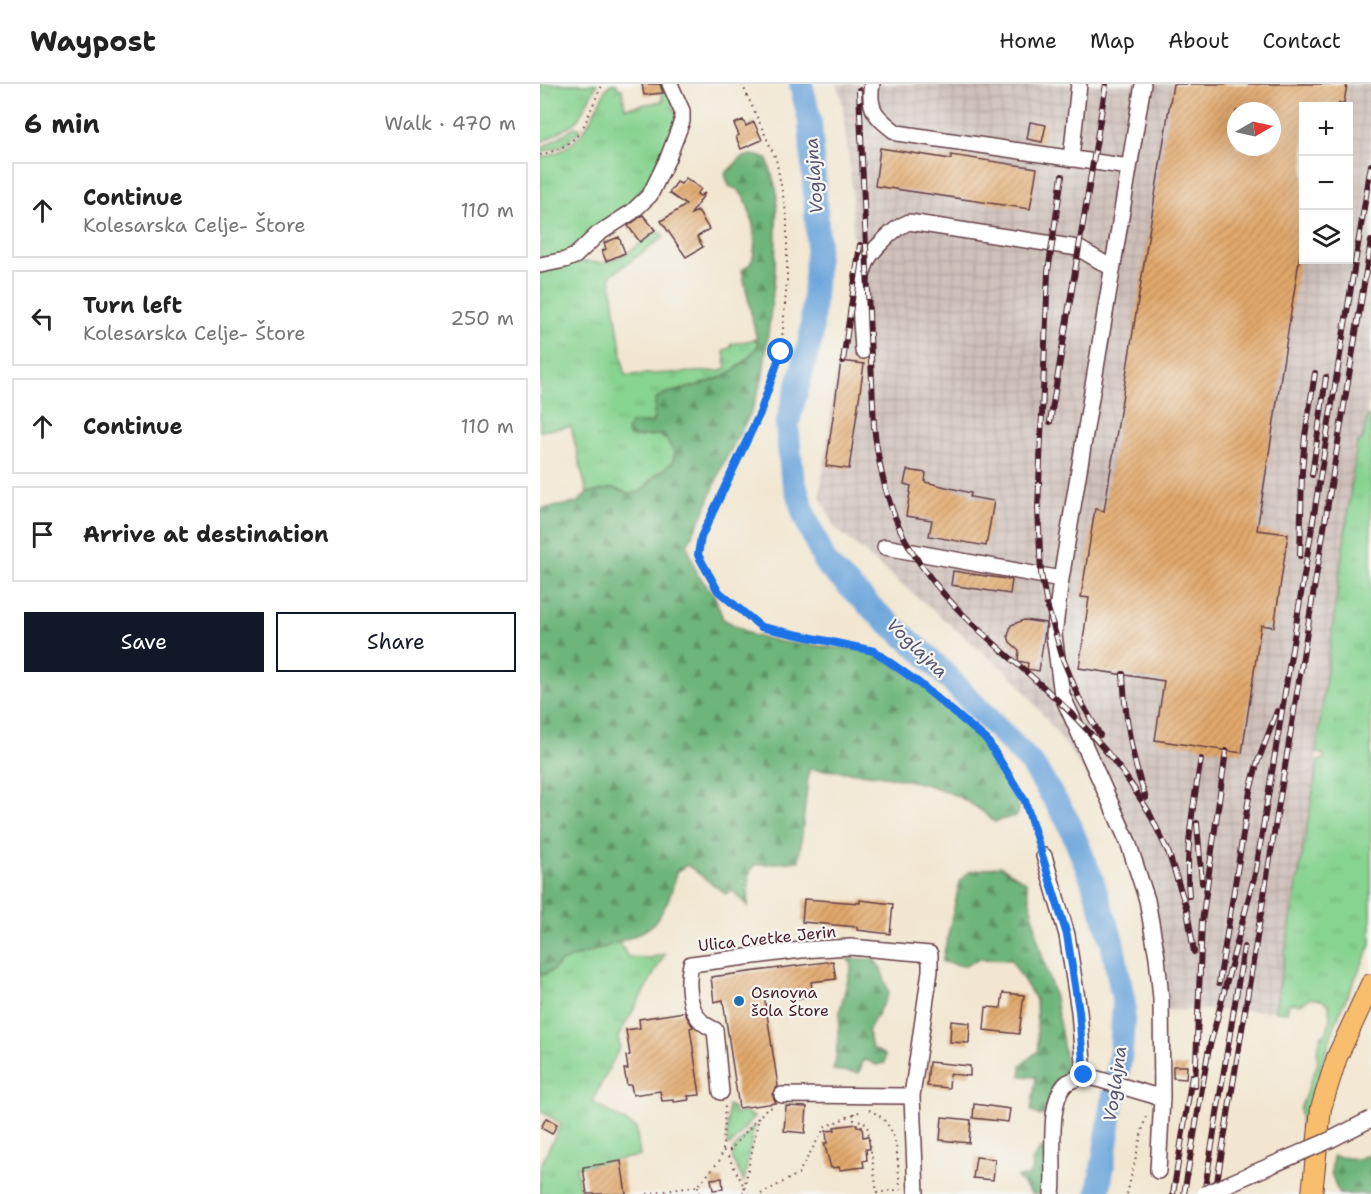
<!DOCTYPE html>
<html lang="en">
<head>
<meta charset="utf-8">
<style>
	:root { --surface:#fff; --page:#f2f2f2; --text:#222; --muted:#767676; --line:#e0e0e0; --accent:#111827 }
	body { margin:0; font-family:"Shantell Sans",sans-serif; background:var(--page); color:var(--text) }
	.controls { position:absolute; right:18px; top:18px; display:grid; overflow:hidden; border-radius:0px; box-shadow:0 6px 24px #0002 }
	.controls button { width:54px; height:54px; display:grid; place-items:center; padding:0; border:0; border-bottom:2px solid var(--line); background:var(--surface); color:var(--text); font:30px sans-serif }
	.compass { position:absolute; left:687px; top:18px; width:54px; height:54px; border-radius:50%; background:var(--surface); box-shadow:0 6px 24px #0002; rotate:81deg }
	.stop { position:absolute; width:18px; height:18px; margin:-14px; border:4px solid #1a73e8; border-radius:50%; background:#fff }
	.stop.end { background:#1a73e8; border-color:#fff; box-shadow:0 2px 6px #0008 }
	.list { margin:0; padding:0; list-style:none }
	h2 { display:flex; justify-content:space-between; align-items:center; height:78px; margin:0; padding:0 24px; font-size:26px }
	h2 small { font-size:20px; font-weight:400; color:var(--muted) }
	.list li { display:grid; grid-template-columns:39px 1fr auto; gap:18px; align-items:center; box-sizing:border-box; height:96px; margin:0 12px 12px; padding:0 12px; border:2px solid var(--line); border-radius:0px }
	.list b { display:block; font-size:22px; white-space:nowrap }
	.list p { margin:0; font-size:20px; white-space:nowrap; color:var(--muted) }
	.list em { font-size:20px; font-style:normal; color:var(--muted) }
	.actions { display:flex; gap:12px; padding:18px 24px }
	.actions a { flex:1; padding:14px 0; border:2px solid var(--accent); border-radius:0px; text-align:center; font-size:21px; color:var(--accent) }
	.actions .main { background:var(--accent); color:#fff }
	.icon { flex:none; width:33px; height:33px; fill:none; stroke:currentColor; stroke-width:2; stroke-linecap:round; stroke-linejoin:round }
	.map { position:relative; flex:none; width:831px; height:1110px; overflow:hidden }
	header { display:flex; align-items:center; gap:36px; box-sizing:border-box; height:84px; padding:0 30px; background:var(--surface); border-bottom:2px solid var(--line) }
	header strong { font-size:28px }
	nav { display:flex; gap:33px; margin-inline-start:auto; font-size:21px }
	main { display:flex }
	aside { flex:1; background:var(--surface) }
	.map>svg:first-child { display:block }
	.industrial { fill:url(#industrial-grid); fill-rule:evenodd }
	.grass { fill:url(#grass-tufts); stroke:#68795e; stroke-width:1.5 }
	.forest { fill:url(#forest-firs); stroke:#5c6a52; stroke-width:1.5 }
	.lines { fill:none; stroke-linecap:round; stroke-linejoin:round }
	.river { stroke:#6ca5db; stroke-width:24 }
	.building { fill:url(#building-hatch); fill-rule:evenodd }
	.minor-casing { stroke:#633d44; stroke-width:18 }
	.major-casing { stroke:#633d44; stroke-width:22 }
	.path { stroke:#633d44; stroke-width:2; stroke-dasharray:1.5 4.5; stroke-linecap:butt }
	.minor { stroke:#fff; stroke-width:15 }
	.major { stroke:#f9be6d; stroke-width:20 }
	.rail-casing { stroke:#4a1f2b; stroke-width:6 }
	.rail { stroke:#f6f6f2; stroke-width:4; stroke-dasharray:11; stroke-linecap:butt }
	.minor-bridge-casing { stroke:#633d44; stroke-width:18; stroke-linecap:butt }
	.minor-bridge { stroke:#fff; stroke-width:15 }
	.route { stroke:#1a73e8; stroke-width:8 }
	.poi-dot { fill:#1f6fb2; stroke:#f6f6f2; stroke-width:2 }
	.labels { text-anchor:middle; stroke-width:4.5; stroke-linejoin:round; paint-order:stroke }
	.street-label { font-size:16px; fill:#4a1f2b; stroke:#f6f6f2 }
	.poi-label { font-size:16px; fill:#4a1f2b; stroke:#f6f6f2; text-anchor:start }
	.water-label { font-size:18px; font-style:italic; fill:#585571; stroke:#f6f6f2 }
</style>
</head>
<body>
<header>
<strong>Waypost</strong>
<nav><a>Home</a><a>Map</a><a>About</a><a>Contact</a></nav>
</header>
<main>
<aside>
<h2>6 min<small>Walk · 470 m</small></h2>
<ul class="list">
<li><svg class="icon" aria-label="ahead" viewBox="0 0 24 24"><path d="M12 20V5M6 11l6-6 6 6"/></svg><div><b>Continue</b><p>Kolesarska Celje- Štore</p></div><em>110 m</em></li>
<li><svg class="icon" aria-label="left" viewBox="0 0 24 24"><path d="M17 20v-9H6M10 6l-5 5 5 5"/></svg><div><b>Turn left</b><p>Kolesarska Celje- Štore</p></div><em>250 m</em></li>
<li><svg class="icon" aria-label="ahead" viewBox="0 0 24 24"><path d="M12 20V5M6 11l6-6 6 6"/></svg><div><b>Continue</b></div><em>110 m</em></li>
<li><svg class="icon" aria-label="arrive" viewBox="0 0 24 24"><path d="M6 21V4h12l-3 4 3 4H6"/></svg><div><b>Arrive at destination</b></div></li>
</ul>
<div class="actions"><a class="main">Save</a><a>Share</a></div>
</aside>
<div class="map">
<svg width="831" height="1110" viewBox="0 0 831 1110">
	<defs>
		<pattern id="industrial-grid" width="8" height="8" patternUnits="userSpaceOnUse" patternTransform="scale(1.5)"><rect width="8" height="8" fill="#cfc0ba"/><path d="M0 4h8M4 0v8" fill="none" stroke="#b3a5a0"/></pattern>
		<pattern id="grass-tufts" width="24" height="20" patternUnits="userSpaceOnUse" patternTransform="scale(1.5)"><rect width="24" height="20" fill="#87d390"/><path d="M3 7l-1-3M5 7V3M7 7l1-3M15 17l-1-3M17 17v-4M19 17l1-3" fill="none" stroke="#76b57c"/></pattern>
		<pattern id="forest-firs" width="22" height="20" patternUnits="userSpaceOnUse" patternTransform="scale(1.5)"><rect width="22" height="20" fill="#6db57a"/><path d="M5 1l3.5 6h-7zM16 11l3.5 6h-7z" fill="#5c9364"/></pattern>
		<pattern id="building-hatch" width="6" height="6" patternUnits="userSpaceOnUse" patternTransform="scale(1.5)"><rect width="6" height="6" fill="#e2a96c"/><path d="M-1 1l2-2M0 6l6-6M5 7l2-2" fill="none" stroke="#b98959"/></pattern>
	</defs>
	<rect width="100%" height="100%" fill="#f6f6f2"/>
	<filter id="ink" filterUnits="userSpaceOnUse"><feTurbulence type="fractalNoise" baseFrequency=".0167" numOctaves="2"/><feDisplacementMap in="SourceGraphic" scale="12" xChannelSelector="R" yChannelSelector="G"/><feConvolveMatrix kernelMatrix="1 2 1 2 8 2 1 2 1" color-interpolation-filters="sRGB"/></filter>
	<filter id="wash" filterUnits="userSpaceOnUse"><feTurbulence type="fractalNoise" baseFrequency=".008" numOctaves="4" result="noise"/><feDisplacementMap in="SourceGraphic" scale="24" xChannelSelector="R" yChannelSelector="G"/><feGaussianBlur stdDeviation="1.35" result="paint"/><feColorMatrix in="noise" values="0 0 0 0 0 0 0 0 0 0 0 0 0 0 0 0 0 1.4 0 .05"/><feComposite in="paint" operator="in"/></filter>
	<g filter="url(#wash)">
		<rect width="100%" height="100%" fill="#f2e6d0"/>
		<path class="industrial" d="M 297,0 L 831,0 L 831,303 L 823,356 L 817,359 L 776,669 L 778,678 L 735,927 L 617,926 L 610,865 L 597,799 L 566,720 L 523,657 L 477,597 L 295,444 L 280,412 L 298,276 L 307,243 L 313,181 L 312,105 L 302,19 ZM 764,22 L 808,22 L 808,176 L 764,176 ZM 696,27 L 732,27 L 732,63 L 696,63 Z"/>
		<path class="grass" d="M 0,0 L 57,0 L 38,35 L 32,41 L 0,59 Z
			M 70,0 L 77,0 L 77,4 L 82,5 L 85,24 L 123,17 L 120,0 L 127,0 L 138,38 L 110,103 L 97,116 L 67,136 L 25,173 L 0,178 L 0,74 C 43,63 46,43 65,7 Z
			M 35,43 L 41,45 L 24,61 L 0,69 L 0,65 Z
			M 118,146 L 124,153 L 70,192 L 85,291 L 180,287 L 186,285 L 184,266 L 191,264 L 191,260 L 217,255 L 218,261 C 196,297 161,300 124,310 L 116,315 L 113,339 L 92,353 L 119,351 L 127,356 L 135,369 L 133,378 L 115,392 L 101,408 L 90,410 L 74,405 L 47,409 L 31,342 L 0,347 L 0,184 L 44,178 L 66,179 L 89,168 Z
			M 827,332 L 831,333 L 831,545 L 829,570 L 831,571 L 831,861 L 801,925 L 792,949 L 774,1010 L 768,1040 L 761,1044 L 760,1025 L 778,979 L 777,969 L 781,952 L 787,948 L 790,934 L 789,921 L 782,916 L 770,914 L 761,920 L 749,919 L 747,928 L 735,927 L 778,678 L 784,675 L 783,670 L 776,669 L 817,359 L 823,356 Z
			M 79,857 L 88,873 L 110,874 L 125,870 L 78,953 L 80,963 L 52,1018 L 96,1044 L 100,1072 L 36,1083 L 40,1110 L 0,1110 L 0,1083 L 21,1039 L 0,1027 L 0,892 L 13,886 L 22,877 Z
			M 188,1021 L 193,1024 L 195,1031 L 205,1028 L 214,1033 L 191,1061 L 187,1061 Z
			M 214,1042 L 204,1098 L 192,1074 L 194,1070 L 193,1066 Z"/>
		<path class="forest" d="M 211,71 L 227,74 L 237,108 L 235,191 L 223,292 L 211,329 L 182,382 L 163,431 L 147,461 L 157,490 L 174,511 L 183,535 L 212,551 L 242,558 L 334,567 L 371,592 L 432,645 L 457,677 L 479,723 L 476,732 L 454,738 C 409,692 329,690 269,685 L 259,777 L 214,781 L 209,791 L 208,823 L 192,806 L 186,810 L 147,781 L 136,788 C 133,807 126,826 112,841 C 100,854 41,871 22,877 L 13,886 L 0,892 L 0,425 L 37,419 L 47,409 L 74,404 L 90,410 L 100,408 L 115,392 L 133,378 L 135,369 L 127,356 L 119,351 L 92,353 L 88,351 L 87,346 L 91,339 L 113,339 L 116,315 L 124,310 C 161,300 196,297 218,261 L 202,186 C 205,184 208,182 210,180 C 220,164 212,118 198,106 C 195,104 192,103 189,102 L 185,90 L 201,74 Z
			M 460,782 L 486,798 L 500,864 L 515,914 L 528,989 L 515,1000 L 506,1030 L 500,1032 L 491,1027 L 496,993 L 481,992 L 481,981 L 498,967 L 496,916 L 471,876 L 440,875 L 424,882 L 402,878 L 420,797 L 428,788 Z
			M 307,875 L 334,875 L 341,885 L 349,909 L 328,947 L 332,964 L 345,971 L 345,979 L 336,981 L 324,975 L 319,989 L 293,986 L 296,975 L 300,926 L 312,880 Z
			M 507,1064 L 509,1110 L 492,1110 L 477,1093 L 488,1092 L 493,1085 L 492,1077 L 500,1065 Z
			M 831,1070 L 831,1110 L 799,1110 L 791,1089 L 793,1072 L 817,1075 Z"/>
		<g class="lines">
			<path class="river" d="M 261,0 L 270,38 L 278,156 L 271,254 L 247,341 L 252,391 L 265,433 L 286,480 L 335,527 L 385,570 L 492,680 L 528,737 L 552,796 L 572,857 L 584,920 L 581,968 L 558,1110"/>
		</g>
		<g id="blocks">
			<path class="building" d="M 102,0 L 120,0 L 123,9 L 104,11 Z
				M 633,0 L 807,0 L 804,19 L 799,19 L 798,22 L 764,22 L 764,145 L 717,446 L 748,450 L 734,543 L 721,541 L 702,669 L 615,656 L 624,597 L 539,584 L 549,514 L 541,513 L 555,425 L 564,427 ZM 696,27 L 732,27 L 732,63 L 696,63 Z
				M 203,36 L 206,42 L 214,38 L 222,56 L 201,65 L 196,53 L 199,51 L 194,40 Z
				M 490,38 L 506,41 L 502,58 L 487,55 Z
				M 340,64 L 411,75 L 411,71 L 497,84 L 490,125 L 335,102 Z
				M 146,94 L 161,105 L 157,110 L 160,112 L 165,109 L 151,130 L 158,127 L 169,145 L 157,153 L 163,163 L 146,173 L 121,137 L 146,121 L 129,109 L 137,98 L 141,100 Z
				M 103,131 L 115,146 L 100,158 L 88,142 Z
				M 79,153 L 85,169 L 66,177 L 62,167 L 66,165 L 64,159 Z
				M 301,277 L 324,280 L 309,385 L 286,382 Z
				M 367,386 L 386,389 L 385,398 L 431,409 L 430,413 L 454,417 L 446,462 L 389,452 L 392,436 L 366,432 L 371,402 L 364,400 Z
				M 413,487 L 472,496 L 470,510 L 411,501 Z
				M 484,536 L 506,539 L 499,587 L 487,585 L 488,579 L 478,577 L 479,566 L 470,558 L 468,552 L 471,541 Z
				M 264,815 L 320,819 L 320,816 L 353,820 L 350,850 L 317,846 L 317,843 L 262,838 Z
				M 293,877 L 296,895 L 271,898 L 273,912 L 255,915 L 254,907 L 224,911 L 238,1002 L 232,1010 L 236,1019 L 199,1024 L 183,916 L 174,918 L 171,893 Z
				M 463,909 L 484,911 L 479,950 L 444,946 L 446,923 L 461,924 Z
				M 144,928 L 153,943 L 150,944 L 160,1011 L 148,1012 L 149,1016 L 134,1018 L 134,1016 L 122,1017 L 120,1007 L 93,1011 L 91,1001 L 87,1001 L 84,985 L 88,985 L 86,972 L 90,971 L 86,946 L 100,944 L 99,935 Z
				M 411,937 L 430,939 L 429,959 L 410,958 Z
				M 389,978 L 430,982 L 430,992 L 410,990 L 409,1004 L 387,1002 Z
				M 633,982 L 647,982 L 646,995 L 633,994 Z
				M 434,1020 L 470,1025 L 468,1038 L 433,1034 Z
				M 246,1022 L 267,1023 L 265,1049 L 244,1047 Z
				M 402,1033 L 431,1036 L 429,1059 L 400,1056 Z
				M 6,1034 L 17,1040 L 12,1050 L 1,1044 Z
				M 317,1040 L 317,1043 L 322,1042 L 323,1053 L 328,1052 L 330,1065 L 326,1065 L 327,1076 L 323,1077 L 324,1083 L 300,1086 L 299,1083 L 291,1084 L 284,1059 L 287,1059 L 286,1047 L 295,1046 L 294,1043 Z
				M 436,1073 L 455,1075 L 453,1096 L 433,1094 Z
				M 81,1077 L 86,1110 L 47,1110 L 43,1083 Z
				M 182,1094 L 183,1105 L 173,1106 L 171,1095 Z"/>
		</g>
	</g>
	<g filter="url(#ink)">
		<use href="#blocks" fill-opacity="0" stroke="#633d44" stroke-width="1.5"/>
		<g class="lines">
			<defs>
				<path id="minor" d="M 332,0 C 327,27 338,34 357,49 L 589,83
					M 603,0 L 521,495 L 514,551 L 522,611 L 588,758 L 607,816 L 617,873 L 621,915 L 622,1014 L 618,1087
					M 531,75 L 539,0
					M 0,181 L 25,176 L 35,172 L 58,150 L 92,128 L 110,111 L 128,74 L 142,37 L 142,27 L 130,0
					M 323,267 C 322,240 315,199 328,175 C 332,167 340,160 346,154 C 353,147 359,142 369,138 L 538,164 L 572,184
					M 345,463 L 521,495
					M 504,772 L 527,851 L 539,927 L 544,991
					M 181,1008 L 175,946 C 171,944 165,941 162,938 C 148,926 147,897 151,880 L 261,866 L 310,863 L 390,870 L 390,887 L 372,1012 L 376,1110
					M 242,1011 L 372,1012
					M 512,1110 C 516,1083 505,1017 527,999 C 532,996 539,994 544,991 L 622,1014"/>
				<path id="major" d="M 772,1110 L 781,1024 L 797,973 L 831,900"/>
			</defs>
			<use href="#minor" class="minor-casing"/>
			<use href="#major" class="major-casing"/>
			<path class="path" d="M 202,0 L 236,75 L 247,133 L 247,197 L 241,268 L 220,329 L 161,453 L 158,471 L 178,507 L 221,543 L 334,567 L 379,599 L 447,656 L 485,717 L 499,758
				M 0,71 C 48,59 42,38 63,0
				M 329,1026 C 361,1040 356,1072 360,1101
				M 314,1029 L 314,1036 L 324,1037 L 328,1045 L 337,1109 L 361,1105
				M 190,1066 L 189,1074 L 208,1110
				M 183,1067 L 190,1066 L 226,1025 L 233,1023
				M 158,1102 L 159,1110
				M 107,1110 L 158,1102 L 180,1076 L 183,1065 L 185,1021
				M 203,1110 L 219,1033
				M 221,1110 L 258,1090 L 285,1043 L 321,1027
				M 587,1110 L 606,1031"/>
			<use href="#minor" class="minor"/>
			<use href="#major" class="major"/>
			<defs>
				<path id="rail" d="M 319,6 L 334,342 C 338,378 345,413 361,447 C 390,507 442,549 491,592 C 530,626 566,662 595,706
					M 522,92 L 508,188 L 498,424 L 501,490 L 507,521 L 523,575 L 539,614 L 560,651
					M 303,277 L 320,161
					M 510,338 L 566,0
					M 772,391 L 786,293
					M 760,472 L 762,388 L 765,352 L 775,289
					M 583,590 C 585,632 591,674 606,714
					M 590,699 L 609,728 L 629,770
					M 657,739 L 662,799
					M 627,764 L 647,826 L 654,868
					M 649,812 C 645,766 653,721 661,675
					M 679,899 L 710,707 L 717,680 L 737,627
					M 655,1002 L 662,838 L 686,667
					M 633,1110 L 652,992
					M 644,1110 L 668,969 L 716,786 L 831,81
					M 664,1110 L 704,863
					M 675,1110 L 831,157"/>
			</defs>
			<use href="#rail" class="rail-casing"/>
			<use href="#rail" class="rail"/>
			<defs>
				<path id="minor-bridge" d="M 665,1110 L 790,1056 L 831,1035"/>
			</defs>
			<use href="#minor-bridge" class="minor-bridge-casing"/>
			<use href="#minor-bridge" class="minor-bridge"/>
		</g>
	</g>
	<g class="lines" filter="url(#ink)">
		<path class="route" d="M 241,268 L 220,329 L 161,453 L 158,471 L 178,507 L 221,543 L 334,567 L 379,599 L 447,656 L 485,717 L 527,851 L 539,927 L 544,991"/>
	</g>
	<circle class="poi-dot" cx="199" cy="917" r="6"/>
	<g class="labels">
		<g class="street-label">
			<text transform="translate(227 854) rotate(-6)" y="6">Ulica Cvetke Jerin</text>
		</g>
		<g class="poi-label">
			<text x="211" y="914">Osnovna<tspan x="211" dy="18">šola Štore</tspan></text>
		</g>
		<g class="water-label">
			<text transform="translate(274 92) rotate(-94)" y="6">Voglajna</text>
			<text transform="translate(377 564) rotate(44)" y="6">Voglajna</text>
			<text transform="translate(575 1000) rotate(-82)" y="6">Voglajna</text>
		</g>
	</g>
</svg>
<div class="controls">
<button>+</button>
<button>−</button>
<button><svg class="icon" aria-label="layers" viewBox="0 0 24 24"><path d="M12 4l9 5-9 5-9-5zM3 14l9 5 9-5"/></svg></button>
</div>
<svg class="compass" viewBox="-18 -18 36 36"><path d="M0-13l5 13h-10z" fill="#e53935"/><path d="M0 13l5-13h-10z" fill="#767676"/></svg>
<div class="stop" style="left:241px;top:268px"></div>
<div class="stop end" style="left:544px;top:991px"></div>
</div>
</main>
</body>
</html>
